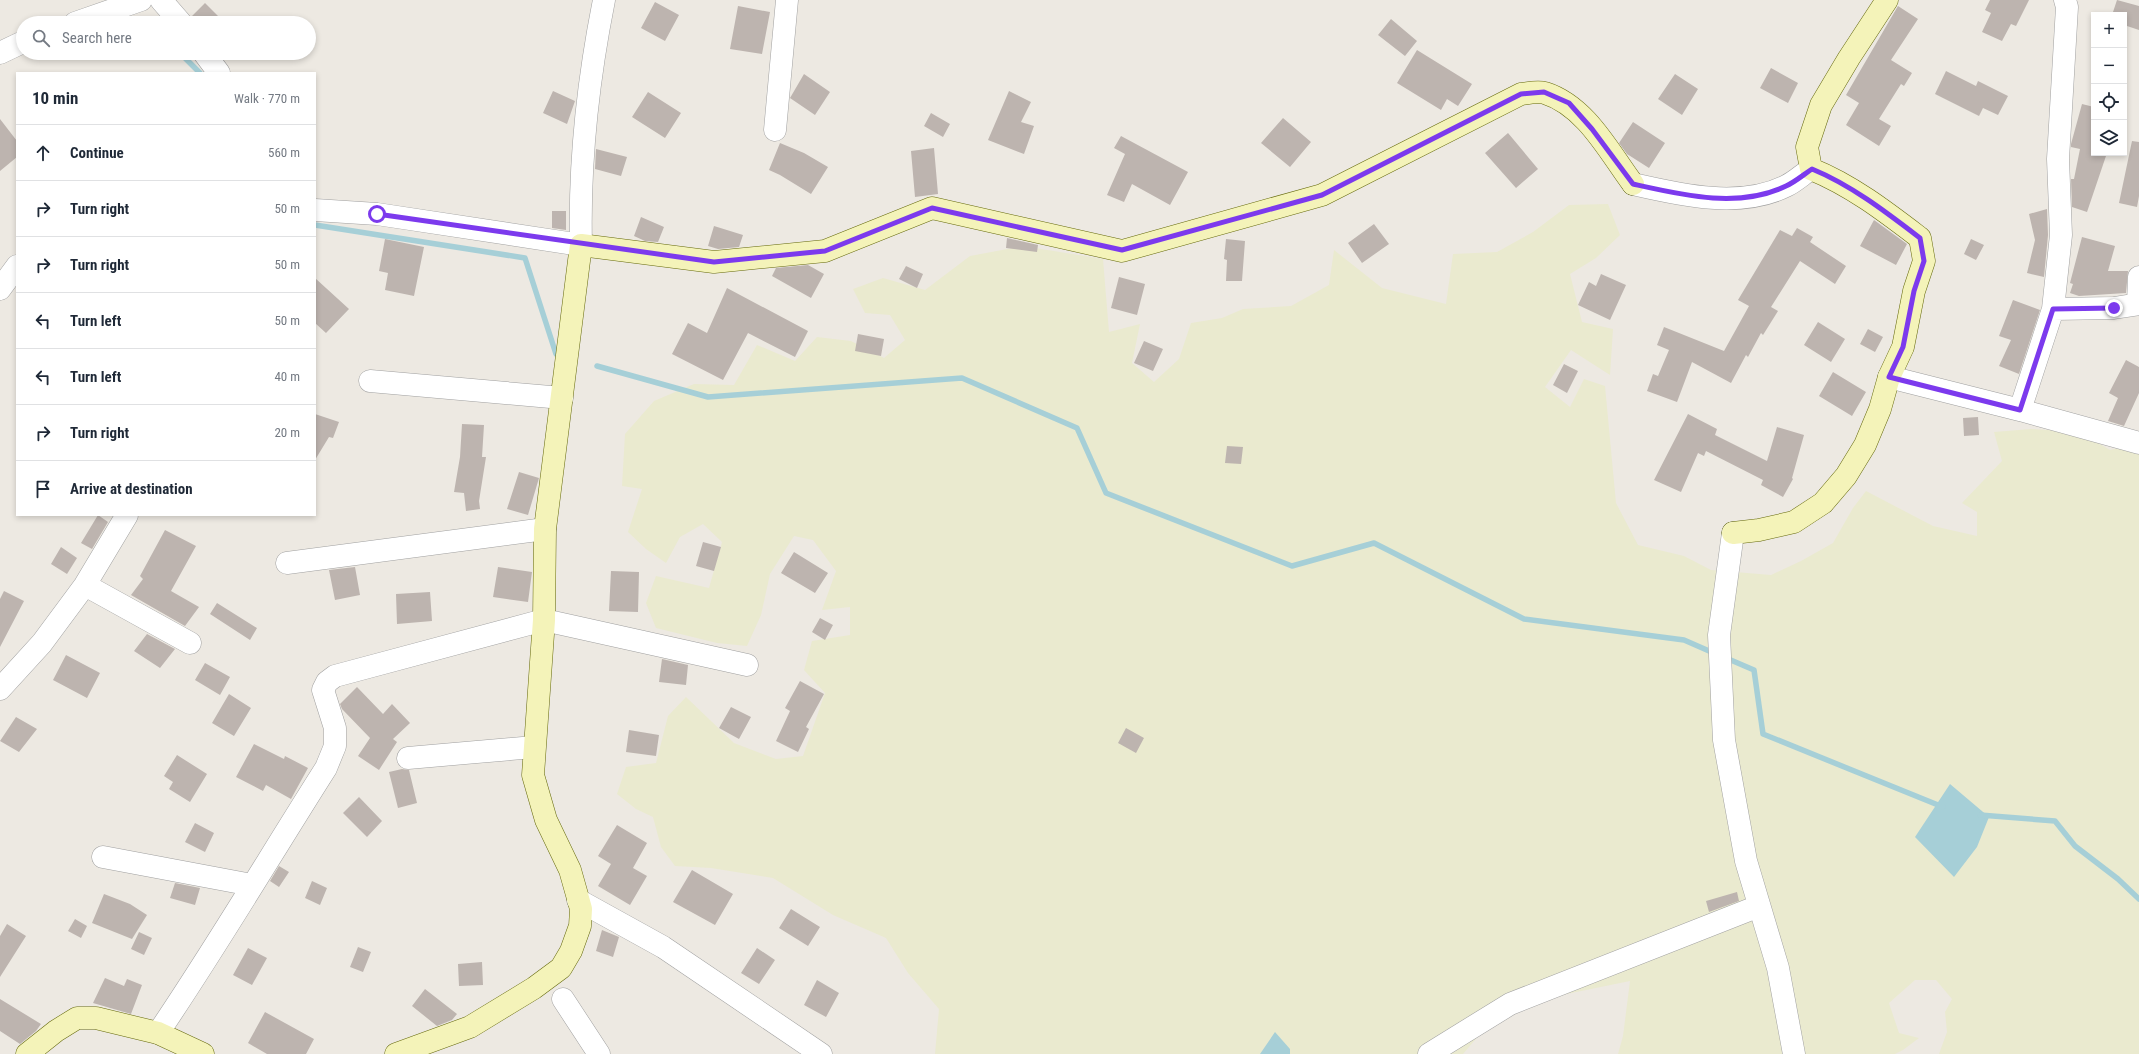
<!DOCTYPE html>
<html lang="en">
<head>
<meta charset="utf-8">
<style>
	:root { --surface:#fff; --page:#f6f6f7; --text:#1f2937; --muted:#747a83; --line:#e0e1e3 }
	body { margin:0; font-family:"Roboto Condensed",sans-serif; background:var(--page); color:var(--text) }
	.controls { position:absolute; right:12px; top:12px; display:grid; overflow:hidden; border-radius:0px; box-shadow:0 2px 6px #0003 }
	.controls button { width:36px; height:36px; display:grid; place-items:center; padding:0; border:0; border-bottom:1px solid var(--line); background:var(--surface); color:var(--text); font:20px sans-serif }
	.stop { position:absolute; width:12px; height:12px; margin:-9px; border:3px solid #7c3aed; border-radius:50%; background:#fff }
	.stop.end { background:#7c3aed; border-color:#fff; box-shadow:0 1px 4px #0008 }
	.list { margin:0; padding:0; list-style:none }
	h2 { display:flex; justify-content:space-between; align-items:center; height:52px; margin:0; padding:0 16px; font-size:17px }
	h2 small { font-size:13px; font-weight:400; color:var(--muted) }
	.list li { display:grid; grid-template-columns:26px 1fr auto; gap:12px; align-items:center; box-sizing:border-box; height:56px; padding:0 16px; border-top:1px solid var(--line) }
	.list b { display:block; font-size:15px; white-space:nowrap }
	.list em { font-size:13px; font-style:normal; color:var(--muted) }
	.icon { flex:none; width:22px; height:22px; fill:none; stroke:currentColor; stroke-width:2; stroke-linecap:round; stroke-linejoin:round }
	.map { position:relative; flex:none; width:2139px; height:1054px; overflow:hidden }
	.search { position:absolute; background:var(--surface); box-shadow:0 2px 6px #0003; left:16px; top:16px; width:300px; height:44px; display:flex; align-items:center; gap:10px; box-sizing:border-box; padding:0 14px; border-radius:22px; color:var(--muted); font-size:15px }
	.panel { position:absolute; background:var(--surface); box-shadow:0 2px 6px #0003; left:16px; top:72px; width:300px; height:444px; border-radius:0px }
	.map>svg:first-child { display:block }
	.farmland { fill:#eaeacf }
	.water { fill:#a6cfd7 }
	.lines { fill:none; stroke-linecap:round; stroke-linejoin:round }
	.stream { stroke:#a6cfd7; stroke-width:5.5 }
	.building { fill:#bdb4af }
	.street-casing { stroke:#a0a0a0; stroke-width:23 }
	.secondary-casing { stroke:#65690d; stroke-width:23 }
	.street { stroke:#fff; stroke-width:22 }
	.secondary { stroke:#f4f3b9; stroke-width:22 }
	.route { stroke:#7c3aed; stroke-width:5 }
</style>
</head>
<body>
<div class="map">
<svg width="2139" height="1054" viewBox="0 0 2139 1054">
	<rect width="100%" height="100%" fill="#ede9e2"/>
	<path class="farmland" d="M 1608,204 L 1620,235 L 1596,258 L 1570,274 L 1582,322 L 1613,329 L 1610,375 L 1571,350 L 1545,387 L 1570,407 L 1584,379 L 1605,386 L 1616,503 L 1638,545 L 1684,556 L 1711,570 L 1771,575 L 1801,561 L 1833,543 L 1853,508 L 1866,491 L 1933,526 L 1977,536 L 1977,512 L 1962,503 L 2002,461 L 1994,432 L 2031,429 L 2079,432 L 2110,450 L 2137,444 L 2139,437 L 2139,1054 L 1939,1054 L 1947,1032 L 1945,1012 L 1952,999 L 1936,980 L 1915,980 L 1889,1003 L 1899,1033 L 1919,1038 L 1903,1050 L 1895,1054 L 1618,1054 L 1623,1036 L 1630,981 L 1552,997 L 1491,1021 L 1463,1054 L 935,1054 L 939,1009 L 908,973 L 886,938 L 833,915 L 773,878 L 711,868 L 675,866 L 661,847 L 653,817 L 636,809 L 617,794 L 626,767 L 656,763 L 668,716 L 686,697 L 734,743 L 776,759 L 803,756 L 825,693 L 804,670 L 812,641 L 850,635 L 850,607 L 822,610 L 836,571 L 813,540 L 794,536 L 770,574 L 761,615 L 747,646 L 717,643 L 656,628 L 646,603 L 656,576 L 709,588 L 722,542 L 703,524 L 680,537 L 666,563 L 646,549 L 628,532 L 642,489 L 622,486 L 625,434 L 654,401 L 694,384 L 734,385 L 757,345 L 795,361 L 817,337 L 851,341 L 884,358 L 905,340 L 890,315 L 865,313 L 853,289 L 883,278 L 925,290 L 970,256 L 1023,246 L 1103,259 L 1109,332 L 1140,324 L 1132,363 L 1154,382 L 1179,359 L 1191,323 L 1222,318 L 1243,309 L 1291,306 L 1329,285 L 1334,250 L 1382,288 L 1446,304 L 1453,254 L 1497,252 L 1533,232 L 1569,205 Z"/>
	<path class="water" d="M 1950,784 L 1989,817 L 1977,847 L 1954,877 L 1915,837 Z
		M 1275,1032 L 1290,1049 L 1290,1054 L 1260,1054 Z"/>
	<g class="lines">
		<path class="stream" d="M 180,53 L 200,73
			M 315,225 L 525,258 L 556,354
			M 597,366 L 708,397 L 962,378 L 1077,428 L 1106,493 L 1292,566 L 1374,543 L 1524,619 L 1684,640 L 1716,654
			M 1726,658 L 1754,670 L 1763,734 L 1943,807
			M 1980,815 L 2055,821 L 2075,846 L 2118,879 L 2139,899"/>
	</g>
	<path class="building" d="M 1990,0 L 2029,0 L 2016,26 L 2011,24 L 2002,41 L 1982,32 L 1991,13 L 1985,10 Z
		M 2117,0 L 2139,6 L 2139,30 L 2124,25 L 2124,15 L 2112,15 Z
		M 655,2 L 679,15 L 665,41 L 641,28 Z
		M 205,3 L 225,23 L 193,23 L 191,17 Z
		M 738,6 L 770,12 L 762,54 L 730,49 Z
		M 1898,6 L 1918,19 L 1891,60 L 1912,73 L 1904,86 L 1901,84 L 1879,119 L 1891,126 L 1879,146 L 1846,125 L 1859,103 L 1846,95 Z
		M 1391,19 L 1417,41 L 1405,56 L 1378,35 Z
		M 1417,50 L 1472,84 L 1458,106 L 1447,99 L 1441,110 L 1397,83 Z
		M 1771,68 L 1798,83 L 1788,103 L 1760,88 Z
		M 1946,71 L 1976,86 L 1978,81 L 2008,96 L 1998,115 L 1983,108 L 1979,116 L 1935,94 Z
		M 804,74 L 830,92 L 815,115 L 790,98 Z
		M 1675,74 L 1698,89 L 1682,115 L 1658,99 Z
		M 553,91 L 575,101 L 567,124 L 543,113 Z
		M 1009,91 L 1031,102 L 1021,122 L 1034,126 L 1024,154 L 988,140 Z
		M 648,92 L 681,113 L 665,138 L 632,117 Z
		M 2082,104 L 2094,107 L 2094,153 L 2107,153 L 2087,212 L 2072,207 L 2071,179 L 2074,179 L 2080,149 L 2071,147 L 2071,144 Z
		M 931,113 L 950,124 L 943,137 L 924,126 Z
		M 1283,118 L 1311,142 L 1290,167 L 1261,143 Z
		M 0,119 L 17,141 L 17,157 L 0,171 Z
		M 1633,122 L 1665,143 L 1649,168 L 1627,154 L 1619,143 Z
		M 1508,133 L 1538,169 L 1516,188 L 1485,153 Z
		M 1121,136 L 1188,172 L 1170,205 L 1132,184 L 1124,202 L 1107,195 L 1125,154 L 1114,148 Z
		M 2132,141 L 2139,142 L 2139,196 L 2137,207 L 2119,203 Z
		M 780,143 L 804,153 L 828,167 L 811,194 L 780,175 L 769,170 Z
		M 934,148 L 938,194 L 915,197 L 911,151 Z
		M 596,149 L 627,157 L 621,176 L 595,169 Z
		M 2047,209 L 2048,235 L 2044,277 L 2027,273 L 2035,240 L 2029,214 Z
		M 552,211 L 566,211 L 566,230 L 552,228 Z
		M 641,217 L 664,227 L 658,242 L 645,241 L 634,236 Z
		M 1874,220 L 1907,244 L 1896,265 L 1860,246 Z
		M 1374,224 L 1389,244 L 1362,263 L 1348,243 Z
		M 714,226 L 743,235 L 739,247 L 718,249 L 708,246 Z
		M 1797,228 L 1813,237 L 1810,242 L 1846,266 L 1835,284 L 1800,261 L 1771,307 L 1778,311 L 1763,335 L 1761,333 L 1748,357 L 1746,355 L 1731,383 L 1692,362 L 1677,402 L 1647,391 L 1653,374 L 1658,376 L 1669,350 L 1657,345 L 1664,327 L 1724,351 L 1749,306 L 1738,300 L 1780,230 L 1792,236 Z
		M 2082,237 L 2115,246 L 2108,271 L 2128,271 L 2126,293 L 2079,296 L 2070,293 L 2073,284 L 2070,283 Z
		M 1007,238 L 1038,245 L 1037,252 L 1006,248 Z
		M 385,239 L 424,247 L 414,296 L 385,290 L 388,273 L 379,271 Z
		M 1226,239 L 1245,241 L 1242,281 L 1226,281 L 1227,260 L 1224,259 Z
		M 1971,239 L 1984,245 L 1976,260 L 1964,254 Z
		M 808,265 L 824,274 L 811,298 L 772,276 L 776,268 Z
		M 906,266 L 923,274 L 917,288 L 899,279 Z
		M 1601,274 L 1626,285 L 1610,320 L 1578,305 L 1589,282 L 1596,286 Z
		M 1119,277 L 1145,284 L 1137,315 L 1111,308 Z
		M 315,278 L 349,309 L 326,333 L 315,323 Z
		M 727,288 L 808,331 L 795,357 L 748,333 L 723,380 L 672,354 L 688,323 L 707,333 Z
		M 2013,300 L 2040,310 L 2019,374 L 1999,366 L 2011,340 L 1999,336 Z
		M 1818,322 L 1845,339 L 1831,362 L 1804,345 Z
		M 1868,329 L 1883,337 L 1875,352 L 1860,344 Z
		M 858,334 L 884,339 L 881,356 L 855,351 Z
		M 1144,341 L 1163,349 L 1153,371 L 1134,363 Z
		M 2126,360 L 2139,367 L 2139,393 L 2124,426 L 2108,421 L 2118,398 L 2109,393 Z
		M 1564,364 L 1578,371 L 1567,393 L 1553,385 Z
		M 1833,372 L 1866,392 L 1852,416 L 1819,396 Z
		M 315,414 L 339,422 L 333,438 L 329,437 L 315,460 Z
		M 1688,414 L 1717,429 L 1715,435 L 1767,461 L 1777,427 L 1804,435 L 1792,478 L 1793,479 L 1783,497 L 1761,485 L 1763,480 L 1706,451 L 1704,456 L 1698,453 L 1681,492 L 1654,480 Z
		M 1978,417 L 1979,435 L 1964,436 L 1963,418 Z
		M 462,424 L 484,425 L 482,457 L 486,457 L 479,501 L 480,509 L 466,511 L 464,493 L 454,492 L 460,457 Z
		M 1227,446 L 1243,447 L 1241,464 L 1225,463 Z
		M 519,472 L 539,478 L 528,515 L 507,509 Z
		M 98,515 L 108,522 L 92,549 L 81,543 Z
		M 165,530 L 196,546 L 171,591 L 199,607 L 185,626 L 131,595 L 143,579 L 140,576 Z
		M 703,542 L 721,547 L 714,571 L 696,566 Z
		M 61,547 L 77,558 L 67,574 L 51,564 Z
		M 794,552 L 828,573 L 815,593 L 781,573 Z
		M 355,567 L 360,595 L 335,600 L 329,570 Z
		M 498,567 L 532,572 L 528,602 L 493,597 Z
		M 611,571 L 639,572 L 638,612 L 609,611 Z
		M 4,591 L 24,601 L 0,647 L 0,599 Z
		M 430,592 L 432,621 L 397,624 L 396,594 Z
		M 217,603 L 257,628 L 250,640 L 210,614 Z
		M 820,618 L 833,625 L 825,640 L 812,632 Z
		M 147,634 L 175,649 L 160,668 L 134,651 Z
		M 66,655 L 100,673 L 87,698 L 53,680 Z
		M 662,659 L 688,665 L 686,685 L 659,682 Z
		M 205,663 L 230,677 L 220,695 L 195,680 Z
		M 800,681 L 824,694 L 806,727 L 809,729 L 798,752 L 776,741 L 790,711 L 785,708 Z
		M 357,687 L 383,714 L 392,704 L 410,723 L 393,739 L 397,742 L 379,770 L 358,756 L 370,738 L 342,709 L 340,704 Z
		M 229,694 L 251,708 L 234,736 L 212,723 Z
		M 731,707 L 751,717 L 739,739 L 719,728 Z
		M 16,717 L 37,729 L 19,752 L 0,741 Z
		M 1126,728 L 1144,738 L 1136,753 L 1118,743 Z
		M 629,730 L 659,735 L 656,756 L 626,752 Z
		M 254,744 L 284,759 L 285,756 L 308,768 L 291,799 L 266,785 L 263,791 L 236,777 Z
		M 177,755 L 207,774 L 190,802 L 169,789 L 173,782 L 164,776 Z
		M 402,769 L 409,770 L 417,803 L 398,808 L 389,772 Z
		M 359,797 L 382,821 L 367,837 L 343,813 Z
		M 195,823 L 214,833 L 205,852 L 185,842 Z
		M 617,825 L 647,843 L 633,868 L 647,876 L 630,905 L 598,886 L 611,864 L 598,856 Z
		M 279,866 L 289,872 L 279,887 L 270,881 Z
		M 692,870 L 733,894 L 715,925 L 673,902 Z
		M 312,881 L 327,888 L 320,905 L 305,898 Z
		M 175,883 L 200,888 L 195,905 L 170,898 Z
		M 1737,892 L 1739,901 L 1709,912 L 1706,901 Z
		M 104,894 L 130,904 L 147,915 L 132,939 L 92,923 Z
		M 791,909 L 820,927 L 808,946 L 779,928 Z
		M 75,919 L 87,926 L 81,938 L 68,931 Z
		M 7,924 L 26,936 L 0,977 L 0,936 Z
		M 602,930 L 619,937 L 613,957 L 596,951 Z
		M 139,932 L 152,938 L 144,955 L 131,949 Z
		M 358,947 L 371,952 L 363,972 L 350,967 Z
		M 248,948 L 267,958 L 252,985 L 233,975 Z
		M 757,948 L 775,960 L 759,984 L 741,973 Z
		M 482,962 L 483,985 L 459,986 L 458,964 Z
		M 105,978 L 124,986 L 127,979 L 142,985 L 131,1014 L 93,1003 Z
		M 817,980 L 839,993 L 826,1017 L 804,1005 Z
		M 425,989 L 457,1014 L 452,1020 L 437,1026 L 412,1006 Z
		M 0,999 L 41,1024 L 36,1031 L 20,1044 L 0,1031 Z
		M 265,1012 L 314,1039 L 306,1054 L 267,1054 L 248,1043 Z"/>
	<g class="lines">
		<defs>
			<path id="street" d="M 161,0 L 181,23
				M 75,23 L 141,0
				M 0,53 L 23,42
				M 204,53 L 219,73
				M 775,130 L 787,0
				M 1633,184 C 1681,195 1740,209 1786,186 C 1795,182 1803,174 1811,169
				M 315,210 L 377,214 L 581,245 C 579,163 588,80 604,0
				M 0,289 L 17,266
				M 2138,304 L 2139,277
				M 2053,309 L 2114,308 L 2139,304
				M 1889,377 L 2020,410 L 2139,443
				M 370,381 L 562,398
				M 2020,410 L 2053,309 L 2061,235 L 2058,159 L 2067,7 L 2065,0
				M 1733,533 L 1719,635 L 1724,740 L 1746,861 L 1778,968 L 1794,1054
				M 287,563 L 545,529
				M 85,585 L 190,643
				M 0,689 L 42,643 L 85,585 L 127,515
				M 408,758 L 534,747
				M 103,857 L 252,885
				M 578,900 L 663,947 L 821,1054
				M 563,999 L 599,1054
				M 158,1033 C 217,946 270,856 326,768 L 335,746 L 335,728 L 323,690 L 327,682 L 335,676 L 544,620 L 747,665
				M 1429,1054 L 1510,1004 L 1759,906"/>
			<path id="secondary" d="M 1733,533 L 1759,530 L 1794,522 L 1823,503 L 1846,476 L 1865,445 L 1880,409 L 1889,377 L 1903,347 L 1914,291 L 1924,261 L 1920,238 C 1886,212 1851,185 1811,169 L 1807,147 L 1821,105 L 1849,58 L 1887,0
				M 27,1054 L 56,1031 L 77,1018 L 96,1018 L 158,1033 L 203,1054
				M 396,1054 L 470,1027 L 534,988 L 561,968 L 571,951 L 580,926 L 581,909 L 570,870 L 546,820 L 533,775 L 544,620 L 545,529 L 581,245 L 714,262 L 825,251 L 932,208 L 1122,251 L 1322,195 L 1521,94 C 1528,93 1538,91 1545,93 C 1586,106 1609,152 1633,184"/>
		</defs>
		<use href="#street" class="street-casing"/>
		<use href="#secondary" class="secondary-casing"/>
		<use href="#street" class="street"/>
		<use href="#secondary" class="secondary"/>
	</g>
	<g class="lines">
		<path class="route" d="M 377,214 L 714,262 L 825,251 L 932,208 L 1122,250 L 1322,195 L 1521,94 L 1544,92 L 1569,103 L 1592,129 L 1633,184 C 1682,195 1739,209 1786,186 C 1795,182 1803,175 1812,169 C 1851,185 1886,212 1920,238 L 1924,261 L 1914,291 L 1903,347 L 1889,377 L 2020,410 L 2053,309 L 2114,308"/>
	</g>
</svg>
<div class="controls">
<button>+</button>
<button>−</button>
<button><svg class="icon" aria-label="locate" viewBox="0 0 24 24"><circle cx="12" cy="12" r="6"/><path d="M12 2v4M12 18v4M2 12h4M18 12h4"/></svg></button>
<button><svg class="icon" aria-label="layers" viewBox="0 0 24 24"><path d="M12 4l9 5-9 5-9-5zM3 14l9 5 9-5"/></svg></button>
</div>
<div class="stop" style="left:377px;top:214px"></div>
<div class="stop end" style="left:2114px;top:308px"></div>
<div class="search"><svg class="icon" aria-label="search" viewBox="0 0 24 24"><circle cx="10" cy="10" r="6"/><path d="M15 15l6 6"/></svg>Search here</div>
<section class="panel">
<h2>10 min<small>Walk · 770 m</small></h2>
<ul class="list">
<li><svg class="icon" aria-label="ahead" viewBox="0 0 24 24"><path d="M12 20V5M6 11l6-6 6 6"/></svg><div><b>Continue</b></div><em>560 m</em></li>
<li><svg class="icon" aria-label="right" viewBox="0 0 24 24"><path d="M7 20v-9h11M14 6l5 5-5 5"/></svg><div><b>Turn right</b></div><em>50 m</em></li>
<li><svg class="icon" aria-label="right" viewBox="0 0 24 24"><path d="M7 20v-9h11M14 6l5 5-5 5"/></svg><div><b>Turn right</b></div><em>50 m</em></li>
<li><svg class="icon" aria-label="left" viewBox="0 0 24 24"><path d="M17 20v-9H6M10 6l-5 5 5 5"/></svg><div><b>Turn left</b></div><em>50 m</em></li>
<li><svg class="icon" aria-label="left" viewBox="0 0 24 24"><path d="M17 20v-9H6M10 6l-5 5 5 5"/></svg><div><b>Turn left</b></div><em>40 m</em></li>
<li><svg class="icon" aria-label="right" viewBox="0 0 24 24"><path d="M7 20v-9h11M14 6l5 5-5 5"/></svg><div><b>Turn right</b></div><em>20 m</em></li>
<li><svg class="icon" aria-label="arrive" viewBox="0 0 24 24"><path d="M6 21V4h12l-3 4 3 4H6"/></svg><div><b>Arrive at destination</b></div></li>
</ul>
</section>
</div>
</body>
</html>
